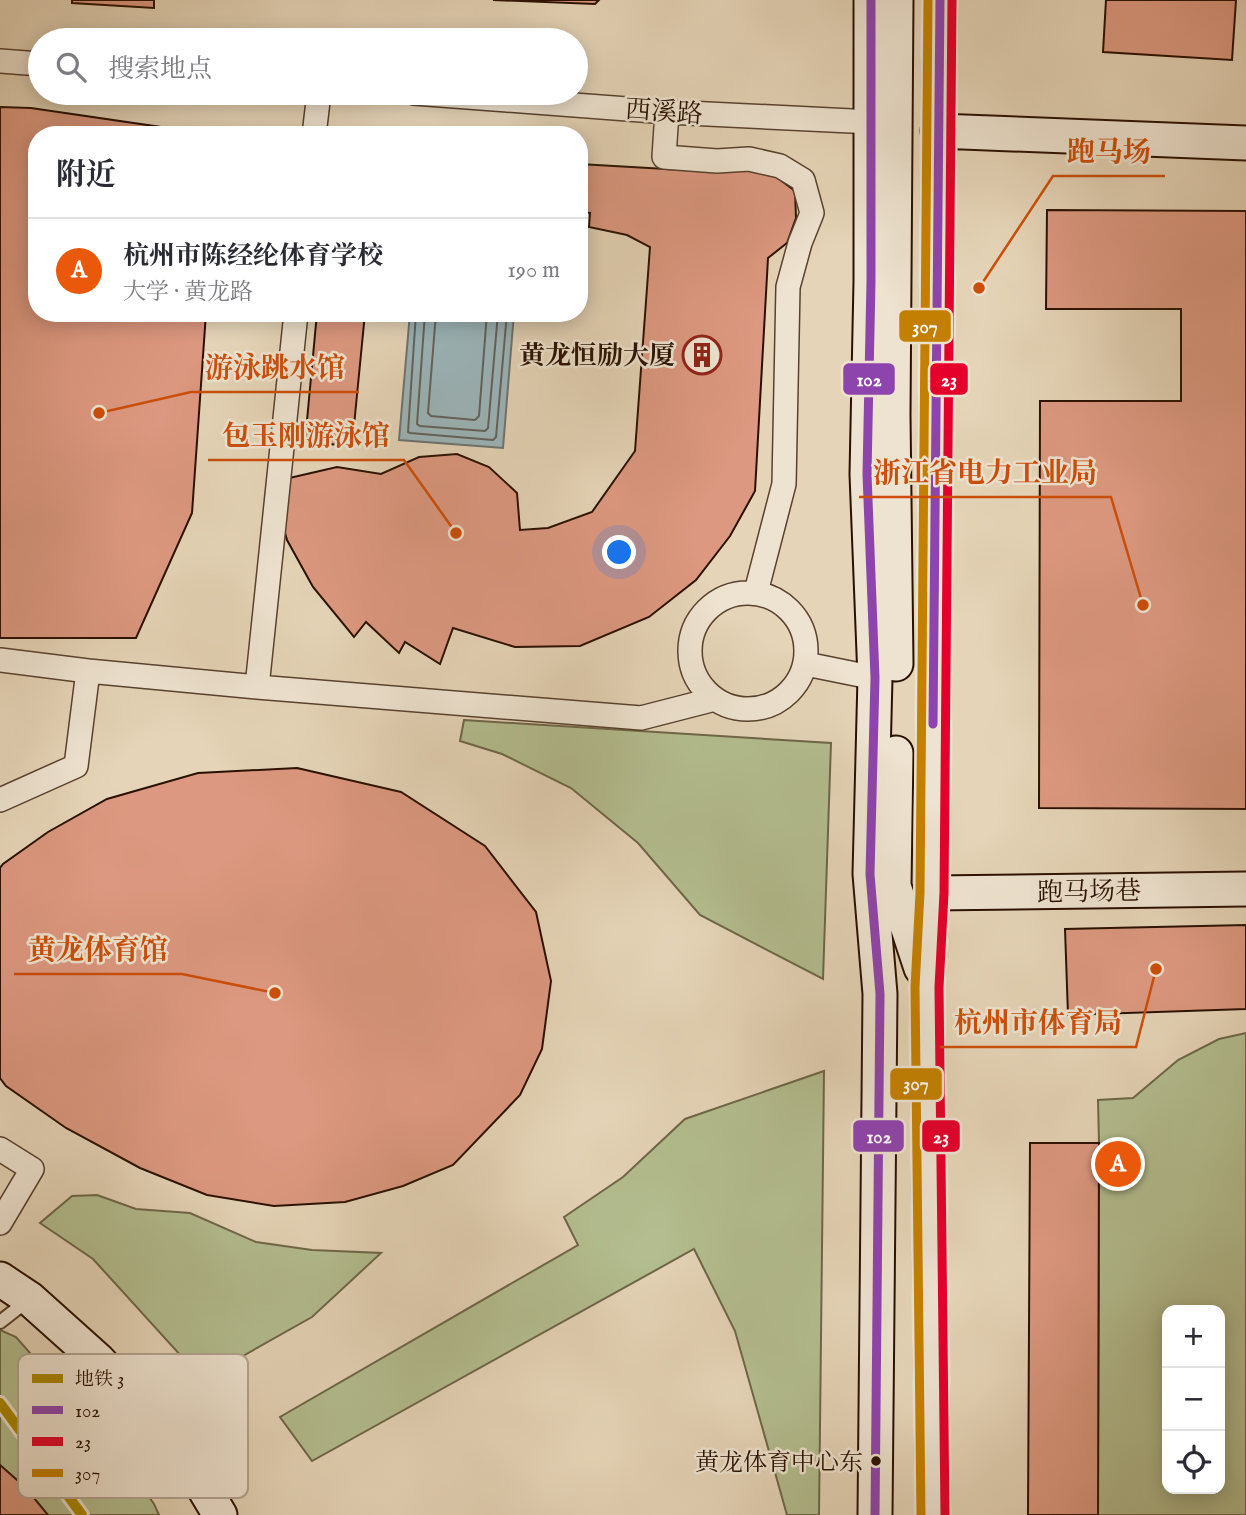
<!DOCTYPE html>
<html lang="zh">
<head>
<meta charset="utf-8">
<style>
	:root { --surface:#fff; --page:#f2f2f3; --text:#2b2b33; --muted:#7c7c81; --line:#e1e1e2; --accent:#ea580c }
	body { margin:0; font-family:"IM FELL English","Noto Serif SC",serif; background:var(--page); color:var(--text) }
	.controls { position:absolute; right:21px; bottom:21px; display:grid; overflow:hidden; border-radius:14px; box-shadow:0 4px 18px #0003 }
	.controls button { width:63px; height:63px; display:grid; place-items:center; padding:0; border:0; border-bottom:2px solid var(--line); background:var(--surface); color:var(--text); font:35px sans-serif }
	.you { position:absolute; left:620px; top:553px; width:24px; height:24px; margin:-18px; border:5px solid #fff; border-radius:50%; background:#1a73e8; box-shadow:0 0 0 10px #1a73e833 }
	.badge { display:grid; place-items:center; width:46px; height:46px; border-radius:50%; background:var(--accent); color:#fff; font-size:23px; font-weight:700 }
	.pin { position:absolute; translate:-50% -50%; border:4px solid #fff; box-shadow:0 2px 7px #0006 }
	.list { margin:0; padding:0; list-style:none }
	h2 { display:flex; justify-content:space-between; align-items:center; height:91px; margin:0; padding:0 28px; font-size:30px }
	h2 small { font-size:23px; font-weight:400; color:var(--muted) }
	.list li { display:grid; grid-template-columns:46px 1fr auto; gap:21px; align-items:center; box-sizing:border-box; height:105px; padding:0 28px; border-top:2px solid var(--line) }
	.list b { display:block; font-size:26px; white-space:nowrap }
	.list p { margin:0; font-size:23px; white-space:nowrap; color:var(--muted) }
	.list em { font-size:23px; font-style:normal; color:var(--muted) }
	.icon { flex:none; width:38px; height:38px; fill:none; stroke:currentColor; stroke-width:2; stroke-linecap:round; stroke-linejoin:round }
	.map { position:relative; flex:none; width:1246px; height:1515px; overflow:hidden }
	.search { position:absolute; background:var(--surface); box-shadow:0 4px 18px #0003; left:28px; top:28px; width:560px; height:77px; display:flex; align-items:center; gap:18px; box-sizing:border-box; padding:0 24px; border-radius:38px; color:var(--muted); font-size:26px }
	.panel { position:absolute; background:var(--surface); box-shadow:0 4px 18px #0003; left:28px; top:126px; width:560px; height:196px; border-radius:28px }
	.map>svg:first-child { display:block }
	.green { fill:#b3bd8f; stroke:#6e6648; stroke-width:2; fill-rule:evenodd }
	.water { fill:#9bb5ba; stroke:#6e7370; stroke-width:2 }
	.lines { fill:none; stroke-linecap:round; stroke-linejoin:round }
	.shore { stroke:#62625d; stroke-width:2 }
	.building { fill:#dc9880; stroke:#2a1000; stroke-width:2 }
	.lane-casing { stroke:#59412e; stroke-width:16 }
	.street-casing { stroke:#59412e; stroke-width:26 }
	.secondary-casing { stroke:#2a1000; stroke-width:37 }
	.lane { stroke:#eee3d0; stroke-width:12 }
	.street { stroke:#eee3d0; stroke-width:23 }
	.secondary { stroke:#eee3d0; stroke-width:33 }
	.bus-1-casing { stroke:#eee3d0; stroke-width:14 }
	.bus-2-casing { stroke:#eee3d0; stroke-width:14 }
	.bus-3-casing { stroke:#eee3d0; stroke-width:14 }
	.bus-1 { stroke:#8e44ad; stroke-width:9 }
	.bus-2 { stroke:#e4002b; stroke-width:9 }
	.bus-3 { stroke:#c48000; stroke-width:9 }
	.metro-1-casing { stroke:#eee3d0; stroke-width:16 }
	.metro-1 { stroke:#aa8700; stroke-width:10 }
	.bus-dot { fill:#2a1000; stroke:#eee3d0; stroke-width:2.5 }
	.labels { text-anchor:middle; stroke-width:5; stroke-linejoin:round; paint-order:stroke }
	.bus-label { font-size:24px; fill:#2a1000; stroke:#eee3d0; text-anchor:end }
	.street-label { font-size:26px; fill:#2a1000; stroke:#eee3d0 }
	.poi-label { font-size:26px; font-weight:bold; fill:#2a1000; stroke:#eee3d0; text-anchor:end }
	.key { fill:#eee3d0; stroke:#b3a492; stroke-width:2 }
	.key-label { font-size:19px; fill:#2a1000 }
	.leader { fill:none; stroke:#cc4e0a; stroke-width:2.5 }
	.callout-dot { fill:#cc4e0a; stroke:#eee3d0; stroke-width:2.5 }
	.callout-label { font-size:28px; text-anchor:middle; font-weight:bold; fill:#cc4e0a; stroke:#eee3d0; stroke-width:5; stroke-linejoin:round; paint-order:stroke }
	.line-badge { stroke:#eee3d0; stroke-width:2.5 }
	.badge-label { font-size:19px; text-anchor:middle; font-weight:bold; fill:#fff }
</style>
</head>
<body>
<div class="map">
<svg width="1246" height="1515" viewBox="0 0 1246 1515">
	<rect width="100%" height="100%" fill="#e5d4b7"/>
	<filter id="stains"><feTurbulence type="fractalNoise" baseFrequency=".00286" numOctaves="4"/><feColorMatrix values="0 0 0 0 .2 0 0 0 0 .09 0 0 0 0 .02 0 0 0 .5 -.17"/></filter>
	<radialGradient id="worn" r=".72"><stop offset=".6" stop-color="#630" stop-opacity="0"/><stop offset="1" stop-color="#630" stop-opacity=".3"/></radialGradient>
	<path class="green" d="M 464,720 L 831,743 L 823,979 L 700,915 L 638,843 L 571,788 L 502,754 L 460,741 Z
		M 1246,1033 L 1246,1515 L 1098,1515 L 1099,1143 L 1098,1100 L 1133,1098 L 1178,1060 L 1219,1039 ZM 1167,1310 L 1220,1310 L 1220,1489 L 1167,1489 Z
		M 824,1071 L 819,1515 L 787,1515 L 735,1331 L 694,1249 L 312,1461 L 280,1417 L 578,1245 L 564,1217 L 623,1177 L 685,1119 Z
		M 97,1195 L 136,1209 L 190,1213 L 256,1242 L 312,1250 L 381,1253 L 312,1317 L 202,1379 L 93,1259 L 40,1223 L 72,1196 Z
		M 0,1330 L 16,1337 L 51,1377 L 98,1426 L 154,1504 L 159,1515 L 0,1515 Z"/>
	<path class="water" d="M 410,313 L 514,313 L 503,448 L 399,440 Z"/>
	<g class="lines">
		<path class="shore" d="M 416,313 L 408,432 L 410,433 L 493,440 L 496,437 L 507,313
			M 425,313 L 417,424 L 420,426 L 485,431 L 488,428 L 498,313
			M 436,313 L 428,413 L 431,416 L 475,420 L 479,416 L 487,313"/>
	</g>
	<path class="building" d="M 72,0 L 154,0 L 154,8 L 72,3 Z
		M 493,0 L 599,0 L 595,4 Z
		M 1106,0 L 1236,0 L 1232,60 L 1103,52 Z
		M 0,107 L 31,108 L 181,130 L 182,135 L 37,135 L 37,313 L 206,313 L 192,513 L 136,638 L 0,638 Z
		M 579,164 L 718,172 L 751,170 L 775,176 L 795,191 L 796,218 L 787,243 L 768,258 L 755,491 L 730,536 L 696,580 L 649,617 L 580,646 L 515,647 L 453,628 L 440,664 L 405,642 L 399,653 L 366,622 L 354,637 L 313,587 L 287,540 L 278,508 L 289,494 L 285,479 L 337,467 L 381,474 L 419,457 L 457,454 L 489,467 L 517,493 L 520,530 L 548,528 L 592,512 L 635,451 L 650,247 L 627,235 L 589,227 L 590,213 L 579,212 Z
		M 1047,210 L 1246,211 L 1246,809 L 1039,808 L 1040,401 L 1181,401 L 1181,309 L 1046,309 Z
		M 317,313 L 365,313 L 352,446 L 305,442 Z
		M 297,768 L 401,792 L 485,846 L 536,912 L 551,981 L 542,1049 L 520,1095 L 453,1165 L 403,1186 L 345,1202 L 274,1206 L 207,1195 L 140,1168 L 66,1128 L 6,1086 L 0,1078 L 0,868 L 3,864 L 48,832 L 107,799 L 198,773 Z
		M 1246,925 L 1246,1009 L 1068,1015 L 1065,929 Z
		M 1030,1143 L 1099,1143 L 1098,1515 L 1028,1515 Z
		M 0,1465 L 25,1487 L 48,1515 L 0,1515 Z"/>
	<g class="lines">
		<defs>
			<path id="lane" d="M 0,1322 L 27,1301"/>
			<path id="street" d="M 0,61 L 40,64
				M 414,93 L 667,112 L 872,122
				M 667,112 L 664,157 L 717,161 L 749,159 L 780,166 L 803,180 L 812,213 L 800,243 L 788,287 L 784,484 L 756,592
				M 314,135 L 319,93
				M690 651a58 58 0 1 1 116 0a58 58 0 1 1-116 0Z
				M 0,660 L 88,671 L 257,687 L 641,718 L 715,699
				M 806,664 L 875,678
				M 257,687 L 296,313
				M 0,800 L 76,766 L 88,671
				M 0,1149 L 32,1169 L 0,1223"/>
			<path id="secondary" d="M 871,0 L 871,281 L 867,474 L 875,678 L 870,874 L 880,994 L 875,1515
				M 896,0 L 893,415 L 896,664
				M 938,131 L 1246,143
				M 896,753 L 894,886 L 921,968
				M 932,893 L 1246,889
				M 0,1279 L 30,1299 L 98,1360 L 150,1416 L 199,1480 L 220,1515
				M 933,1515 L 927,987 L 932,893 L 940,0"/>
		</defs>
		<use href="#lane" class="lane-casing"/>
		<use href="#street" class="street-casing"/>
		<use href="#secondary" class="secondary-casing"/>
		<use href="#lane" class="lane"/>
		<use href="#street" class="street"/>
		<use href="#secondary" class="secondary"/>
		<defs>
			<path id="bus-1" d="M 871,0 L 871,281 L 867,474 L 875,678 L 870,874 L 880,994 L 875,1515
				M 933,724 L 940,0"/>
			<path id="bus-2" d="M 945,1515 L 939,987 L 944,893 L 952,0"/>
			<path id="bus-3" d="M 921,1515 L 915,987 L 920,893 L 928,0"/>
		</defs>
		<use href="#bus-1" class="bus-1-casing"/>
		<use href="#bus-2" class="bus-2-casing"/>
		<use href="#bus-3" class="bus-3-casing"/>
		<use href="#bus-1" class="bus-1"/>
		<use href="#bus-2" class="bus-2"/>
		<use href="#bus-3" class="bus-3"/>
		<defs>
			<path id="metro-1" d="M 0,1403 L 82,1515"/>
		</defs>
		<use href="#metro-1" class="metro-1-casing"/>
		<use href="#metro-1" class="metro-1"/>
	</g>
	<defs>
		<symbol id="building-ring" viewBox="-11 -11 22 22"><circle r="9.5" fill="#eee3d0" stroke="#8f2418" stroke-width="1.5"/><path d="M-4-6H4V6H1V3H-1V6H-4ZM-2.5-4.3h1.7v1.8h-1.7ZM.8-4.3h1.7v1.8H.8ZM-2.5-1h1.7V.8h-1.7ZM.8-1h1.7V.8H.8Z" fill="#8f2418"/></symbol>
	</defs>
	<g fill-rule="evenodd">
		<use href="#building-ring" x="680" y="333" width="44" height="44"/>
	</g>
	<circle class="bus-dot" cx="876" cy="1461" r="6"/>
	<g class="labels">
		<g class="bus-label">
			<text x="863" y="1470">黄龙体育中心东</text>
		</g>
		<g class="street-label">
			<text transform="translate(664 111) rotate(4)" y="9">西溪路</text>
			<text transform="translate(1089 891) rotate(-1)" y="9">跑马场巷</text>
		</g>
		<g class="poi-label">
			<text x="675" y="364">黄龙恒励大厦</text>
		</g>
	</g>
	<rect x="18" y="1354" width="230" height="144" rx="10" class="key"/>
	<rect x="32" y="1374" width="31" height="9" fill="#aa8700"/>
	<rect x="32" y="1406" width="31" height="8" fill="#8e44ad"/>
	<rect x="32" y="1437" width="31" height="9" fill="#e4002b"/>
	<rect x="32" y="1469" width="31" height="8" fill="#c48000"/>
	<g class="key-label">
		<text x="75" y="1385">地铁 3</text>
		<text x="75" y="1417">102</text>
		<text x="75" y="1448">23</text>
		<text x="75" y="1480">307</text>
	</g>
	<path class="leader" d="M979 288L1053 176H1165M99 413L191 392H359M456 533L404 460H208M1143 605L1111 497H859M275 993L182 974H14M1156 969L1136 1047H940"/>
	<g class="callout-dot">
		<circle cx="979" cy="288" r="7"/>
		<circle cx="99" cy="413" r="7"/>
		<circle cx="456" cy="533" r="7"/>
		<circle cx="1143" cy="605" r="7"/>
		<circle cx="275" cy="993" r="7"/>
		<circle cx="1156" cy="969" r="7"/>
	</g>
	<g class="callout-label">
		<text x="1109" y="161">跑马场</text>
		<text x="275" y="377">游泳跳水馆</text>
		<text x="306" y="445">包玉刚游泳馆</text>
		<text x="985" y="482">浙江省电力工业局</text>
		<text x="98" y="959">黄龙体育馆</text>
		<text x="1038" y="1032">杭州市体育局</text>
	</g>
	<g class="line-badge">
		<rect x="898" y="309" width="54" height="34" rx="7" fill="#c48000"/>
		<rect x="929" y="362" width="40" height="34" rx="7" fill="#e4002b"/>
		<rect x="842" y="362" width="54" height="34" rx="7" fill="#8e44ad"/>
		<rect x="889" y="1067" width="54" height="34" rx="7" fill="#c48000"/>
		<rect x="852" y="1119" width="53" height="34" rx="7" fill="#8e44ad"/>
		<rect x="921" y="1119" width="40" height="34" rx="7" fill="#e4002b"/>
	</g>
	<g class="badge-label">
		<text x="925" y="333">307</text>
		<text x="949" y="386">23</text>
		<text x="869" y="386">102</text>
		<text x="916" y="1090">307</text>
		<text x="879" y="1143">102</text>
		<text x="941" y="1143">23</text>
	</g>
	<rect width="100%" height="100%" filter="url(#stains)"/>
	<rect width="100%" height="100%" fill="url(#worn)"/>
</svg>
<div class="controls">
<button>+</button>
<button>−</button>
<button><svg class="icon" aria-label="locate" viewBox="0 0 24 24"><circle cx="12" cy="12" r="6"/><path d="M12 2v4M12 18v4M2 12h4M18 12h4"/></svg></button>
</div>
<div class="you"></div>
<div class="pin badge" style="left:1118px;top:1164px">A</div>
<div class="search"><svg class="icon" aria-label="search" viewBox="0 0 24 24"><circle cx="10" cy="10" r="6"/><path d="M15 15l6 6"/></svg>搜索地点</div>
<section class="panel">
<h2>附近<small></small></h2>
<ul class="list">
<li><span class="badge">A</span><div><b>杭州市陈经纶体育学校</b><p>大学 · 黄龙路</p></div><em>190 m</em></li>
</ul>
</section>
</div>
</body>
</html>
